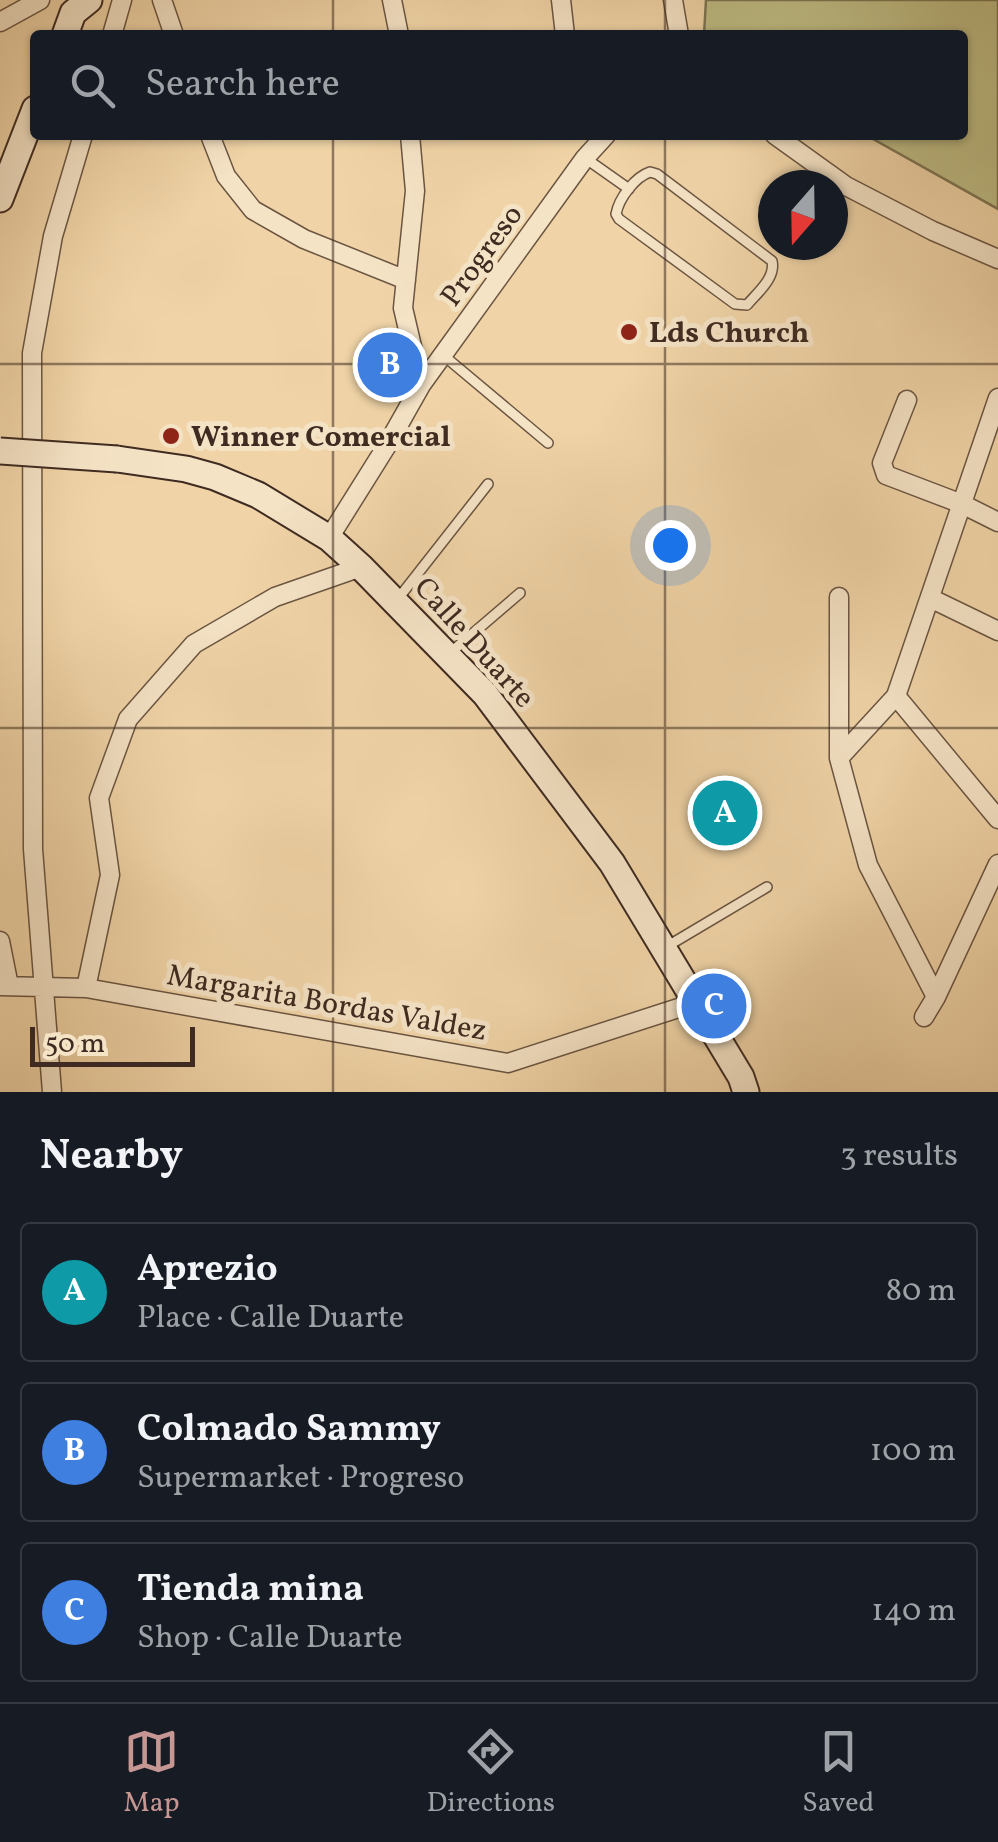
<!DOCTYPE html>
<html lang="en">
<head>
<meta charset="utf-8">
<style>
	:root { --surface:#171b24; --page:#20242c; --text:#f1f3f6; --muted:#9ea1a6; --line:#363941; --accent:#c59692 }
	body { margin:0; font-family:Vollkorn,serif; background:var(--page); color:var(--text) }
	.compass { position:absolute; left:758px; top:170px; width:90px; height:90px; border-radius:50%; background:var(--surface); box-shadow:0 2px 8px #0004; rotate:200deg }
	.scale { position:absolute; left:30px; bottom:25px; width:165px; box-sizing:border-box; padding-left:10px; border:5px solid #3f2b21; border-top:0; font-size:28px; line-height:35px; white-space:nowrap; color:#3f2b21; -webkit-text-stroke:8px #f5e3c6; paint-order:stroke }
	.you { position:absolute; left:670px; top:545px; width:35px; height:35px; margin:-25px; border:8px solid #fff; border-radius:50%; background:#1a73e8; box-shadow:0 0 0 15px #1a73e833 }
	.badge { display:grid; place-items:center; width:65px; height:65px; border-radius:50%; background:var(--accent); color:#fff; font-size:32px; font-weight:700 }
	.pin { position:absolute; translate:-50% -50%; border:5px solid #fff; box-shadow:0 2px 10px #0006 }
	.list { margin:0; padding:0; list-style:none }
	h2 { display:flex; justify-content:space-between; align-items:center; height:130px; margin:0; padding:0 40px; font-size:42px }
	h2 small { font-size:32px; font-weight:400; color:var(--muted) }
	.list li { display:grid; grid-template-columns:65px 1fr auto; gap:30px; align-items:center; box-sizing:border-box; height:140px; margin:0 20px 20px; padding:0 20px; border:2px solid var(--line); border-radius:10px }
	.list b { display:block; font-size:38px; white-space:nowrap }
	.list p { margin:0; font-size:32px; white-space:nowrap; color:var(--muted) }
	.list em { font-size:32px; font-style:normal; color:var(--muted) }
	.icon { flex:none; width:55px; height:55px; fill:none; stroke:currentColor; stroke-width:2; stroke-linecap:round; stroke-linejoin:round }
	.map { position:relative; flex:none; width:998px; height:1092px; overflow:hidden }
	.search { position:absolute; background:var(--surface); box-shadow:0 2px 8px #0004; left:30px; right:30px; top:30px; height:110px; display:flex; align-items:center; gap:25px; box-sizing:border-box; padding:0 35px; border-radius:10px; color:var(--muted); font-size:38px }
	.sheet { height:610px; background:var(--surface) }
	nav { display:flex; justify-content:space-around; align-items:center; box-sizing:border-box; height:140px; border-top:2px solid var(--line); background:var(--surface); font-size:28px; color:var(--muted) }
	nav a { display:grid; justify-items:center; gap:5px }
	nav .on { color:var(--accent) }
	.map>svg:first-child { display:block }
	.green { fill:#bebc84; stroke:#7e7452; stroke-width:2.5 }
	.lines { fill:none; stroke-linecap:round; stroke-linejoin:round }
	.lane-casing { stroke:#6b5542; stroke-width:12 }
	.street-casing { stroke:#6b5542; stroke-width:21 }
	.secondary-casing { stroke:#3f2b21; stroke-width:29 }
	.lane { stroke:#f5e3c6; stroke-width:9 }
	.street { stroke:#f5e3c6; stroke-width:18 }
	.secondary { stroke:#f5e3c6; stroke-width:25 }
	.secondary-bridge-casing { stroke:#3f2b21; stroke-width:29; stroke-linecap:butt }
	.secondary-bridge { stroke:#f5e3c6; stroke-width:25 }
	.grid { fill:none; stroke:#3f2b21; stroke-width:2.5; stroke-opacity:0.55 }
	.poi-dot { fill:#8f2418; stroke:#f5e3c6; stroke-width:4 }
	.labels { text-anchor:middle; stroke-width:10; stroke-linejoin:round; paint-order:stroke }
	.street-label { font-size:30px; fill:#3f2b21; stroke:#f5e3c6 }
	.poi-label { font-size:30px; font-weight:bold; fill:#3f2b21; stroke:#f5e3c6; text-anchor:start }
</style>
</head>
<body>
<div class="map">
<svg width="998" height="1092" viewBox="0 0 998 1092">
	<rect width="100%" height="100%" fill="#f0d4a7"/>
	<filter id="stains"><feTurbulence type="fractalNoise" baseFrequency=".002" numOctaves="4"/><feColorMatrix values="0 0 0 0 .2 0 0 0 0 .09 0 0 0 0 .02 0 0 0 .5 -.17"/></filter>
	<radialGradient id="worn" r=".72"><stop offset=".6" stop-color="#630" stop-opacity="0"/><stop offset="1" stop-color="#630" stop-opacity=".3"/></radialGradient>
	<path class="green" d="M 706,0 L 998,0 L 998,209 L 866,135 L 963,135 L 963,35 L 704,35 Z"/>
	<g class="lines">
		<defs>
			<path id="lane" d="M 585,158 L 629,189
				M 650,172 L 657,174 L 772,261 C 776,278 757,293 747,305 L 735,304 L 619,219 L 616,214 C 619,198 635,177 650,172 Z
				M 443,355 L 548,443
				M 397,600 L 488,484
				M 450,653 L 520,593
				M 666,947 L 767,887"/>
			<path id="street" d="M 162,0 L 174,35
				M 392,0 L 399,35
				M 561,0 L 565,35
				M 673,0 L 679,35
				M 0,22 L 40,0
				M 112,35 L 122,0
				M 210,135 L 226,176 L 253,210 L 304,239 L 406,280
				M 410,135 L 415,191 L 403,308 L 421,385
				M 775,135 L 846,186 L 933,231 L 998,259
				M 907,400 L 882,463 L 886,475 L 962,504 L 998,522
				M 329,538 L 386,447 L 421,385 L 585,158 L 606,135
				M 839,597 L 839,758 L 868,865 L 936,997
				M 930,598 L 998,631
				M 896,696 L 998,819
				M 839,758 L 896,696 L 998,398
				M 0,941 L 9,986
				M 0,986 L 86,988 L 508,1063 L 697,1002
				M 86,988 L 110,875 L 99,798 L 128,719 L 194,644 L 275,597 L 361,567
				M 924,1017 L 936,997 L 998,864
				M 52,1092 L 33,849 L 32,353 L 53,236 L 83,135"/>
			<path id="secondary" d="M 65,35 L 73,13 L 89,0
				M 0,199 L 35,109
				M 117,459 L 186,469 L 215,477 L 258,495 L 329,538 L 361,567 L 485,694 L 612,863 L 741,1077 L 746,1092"/>
		</defs>
		<use href="#lane" class="lane-casing"/>
		<use href="#street" class="street-casing"/>
		<use href="#secondary" class="secondary-casing"/>
		<use href="#lane" class="lane"/>
		<use href="#street" class="street"/>
		<use href="#secondary" class="secondary"/>
		<defs>
			<path id="secondary-bridge" d="M 0,451 L 117,459"/>
		</defs>
		<use href="#secondary-bridge" class="secondary-bridge-casing"/>
		<use href="#secondary-bridge" class="secondary-bridge"/>
	</g>
	<path class="grid" d="M 333,0 L 333,35M 665,0 L 665,35M 333,135 L 333,1092M 665,135 L 665,1092M 0,364 L 998,364M 0,728 L 998,728"/>
	<g class="poi-dot">
		<circle cx="629" cy="332" r="10"/>
		<circle cx="171" cy="436" r="10"/>
	</g>
	<g class="labels">
		<g class="street-label">
			<text transform="translate(481 255) rotate(-54)" y="10">Progreso</text>
			<text transform="translate(475 642) rotate(48)" y="10">Calle Duarte</text>
			<text transform="translate(327 1002) rotate(10)" y="10">Margarita Bordas Valdez</text>
		</g>
		<g class="poi-label">
			<text x="649" y="342">Lds Church</text>
			<text x="191" y="446">Winner Comercial</text>
		</g>
	</g>
	<rect width="100%" height="100%" filter="url(#stains)"/>
	<rect width="100%" height="100%" fill="url(#worn)"/>
</svg>
<svg class="compass" viewBox="-18 -18 36 36"><path d="M0-13l5 13h-10z" fill="#e53935"/><path d="M0 13l5-13h-10z" fill="#9ea1a6"/></svg>
<div class="scale">50 m</div>
<div class="you"></div>
<div class="pin badge" style="left:725px;top:813px;background:#0f9aa8">A</div>
<div class="pin badge" style="left:390px;top:365px;background:#3f7fe0">B</div>
<div class="pin badge" style="left:714px;top:1006px;background:#3f7fe0">C</div>
<div class="search"><svg class="icon" aria-label="search" viewBox="0 0 24 24"><circle cx="10" cy="10" r="6"/><path d="M15 15l6 6"/></svg>Search here</div>
</div>
<section class="sheet">
<h2>Nearby<small>3 results</small></h2>
<ul class="list">
<li><span class="badge" style="background:#0f9aa8">A</span><div><b>Aprezio</b><p>Place · Calle Duarte</p></div><em>80 m</em></li>
<li><span class="badge" style="background:#3f7fe0">B</span><div><b>Colmado Sammy</b><p>Supermarket · Progreso</p></div><em>100 m</em></li>
<li><span class="badge" style="background:#3f7fe0">C</span><div><b>Tienda mina</b><p>Shop · Calle Duarte</p></div><em>140 m</em></li>
</ul>
</section>
<nav>
<a class="on"><svg class="icon" aria-label="map" viewBox="0 0 24 24"><path d="M3 6l6-2 6 2 6-2v14l-6 2-6-2-6 2zM9 4v14M15 6v14"/></svg>Map</a>
<a><svg class="icon" aria-label="directions" viewBox="0 0 24 24"><path d="M12 3l9 9-9 9-9-9zM9 14v-3h6M13 9l2 2-2 2"/></svg>Directions</a>
<a><svg class="icon" aria-label="saved" viewBox="0 0 24 24"><path d="M7 4h10v16l-5-4-5 4z"/></svg>Saved</a>
</nav>
</body>
</html>
